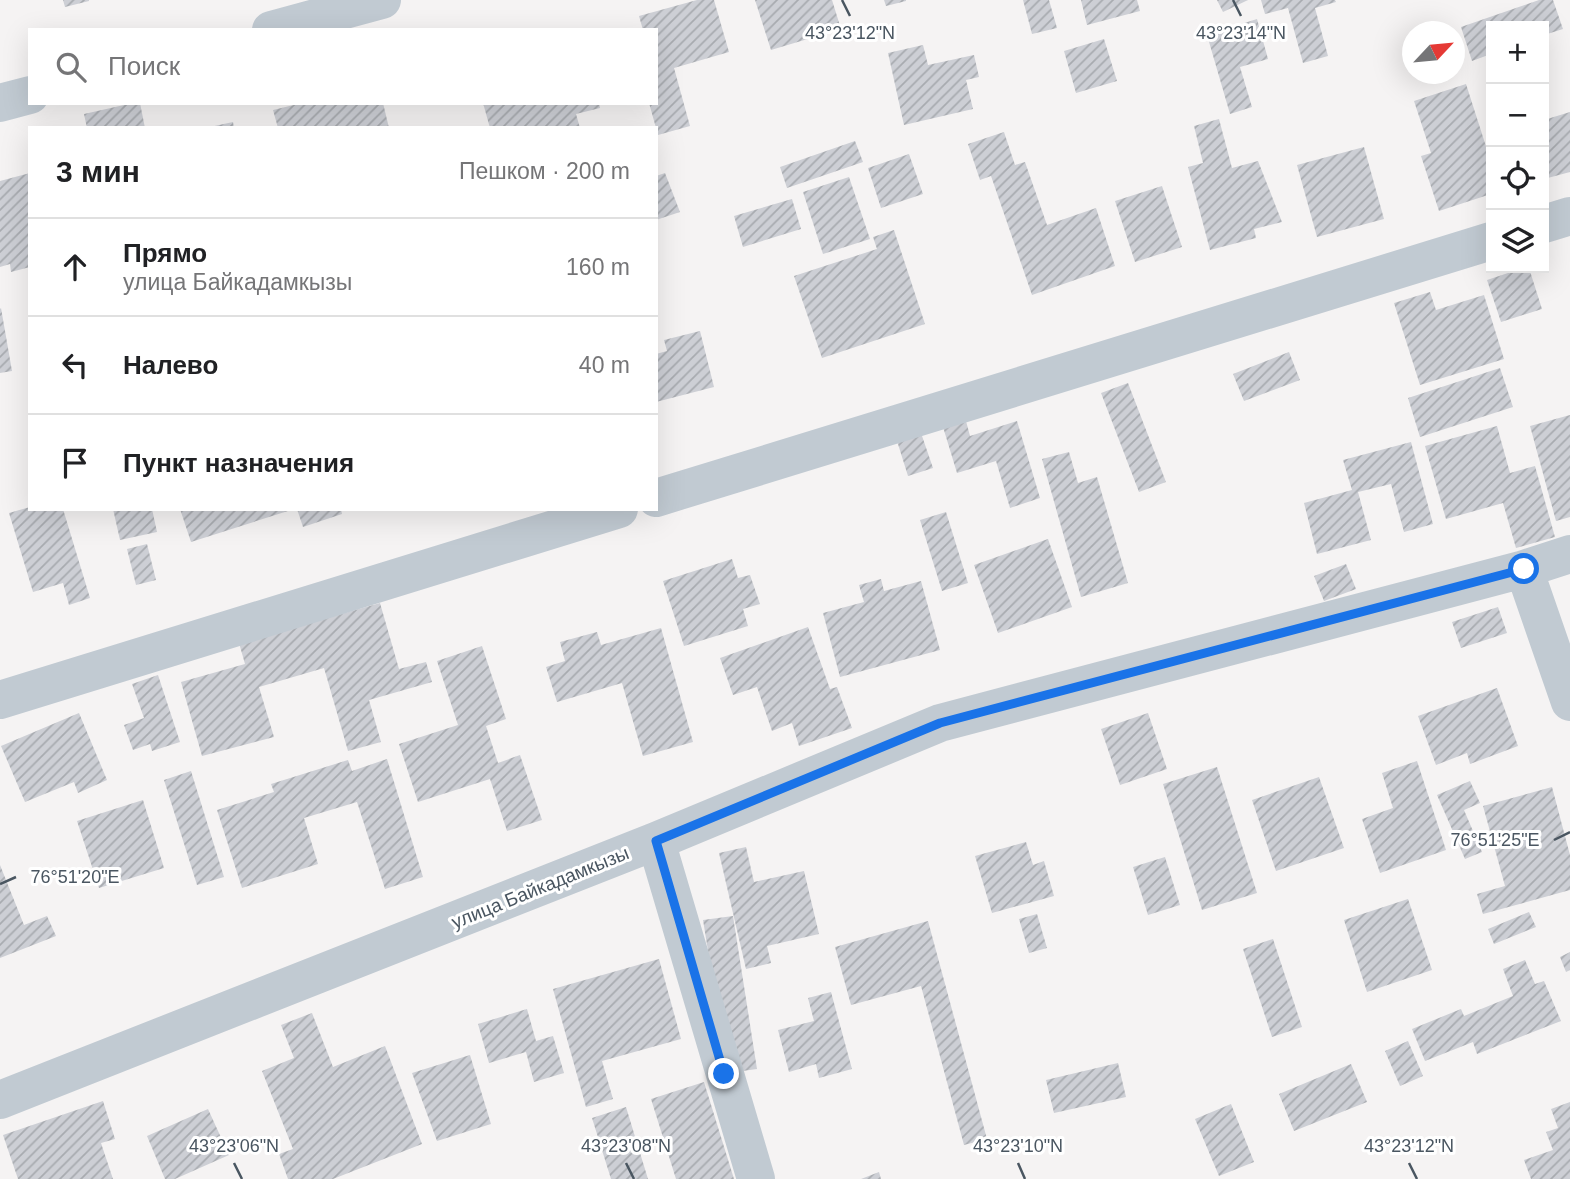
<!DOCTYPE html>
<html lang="ru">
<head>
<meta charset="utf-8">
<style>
	:root { --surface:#fff; --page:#f6f6f6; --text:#202124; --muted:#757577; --line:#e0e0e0 }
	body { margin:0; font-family:Helvetica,sans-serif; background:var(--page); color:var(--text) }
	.controls { position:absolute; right:21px; top:21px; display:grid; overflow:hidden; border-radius:0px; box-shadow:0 7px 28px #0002 }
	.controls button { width:63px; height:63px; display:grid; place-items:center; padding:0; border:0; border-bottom:2px solid var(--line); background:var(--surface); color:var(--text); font:35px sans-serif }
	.compass { position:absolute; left:1402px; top:21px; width:63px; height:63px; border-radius:50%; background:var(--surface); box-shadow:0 7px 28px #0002; rotate:64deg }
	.stop { position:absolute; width:21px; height:21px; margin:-16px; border:5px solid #1a73e8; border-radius:50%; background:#fff }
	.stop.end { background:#1a73e8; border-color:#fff; box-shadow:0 2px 7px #0008 }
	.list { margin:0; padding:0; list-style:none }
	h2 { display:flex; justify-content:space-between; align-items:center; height:91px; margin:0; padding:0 28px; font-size:30px }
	h2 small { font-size:23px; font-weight:400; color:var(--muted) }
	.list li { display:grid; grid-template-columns:46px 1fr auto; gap:21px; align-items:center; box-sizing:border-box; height:98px; padding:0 28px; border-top:2px solid var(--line) }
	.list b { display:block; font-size:26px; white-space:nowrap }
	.list p { margin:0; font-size:23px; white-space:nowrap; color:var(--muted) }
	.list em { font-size:23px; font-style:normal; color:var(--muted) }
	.icon { flex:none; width:38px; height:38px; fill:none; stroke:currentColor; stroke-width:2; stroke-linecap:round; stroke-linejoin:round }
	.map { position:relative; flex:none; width:1570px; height:1179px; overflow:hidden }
	.search { position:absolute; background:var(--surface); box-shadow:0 7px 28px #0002; left:28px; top:28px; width:630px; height:77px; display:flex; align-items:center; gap:18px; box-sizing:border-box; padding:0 24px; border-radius:0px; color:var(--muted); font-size:26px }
	.panel { position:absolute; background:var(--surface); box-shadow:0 7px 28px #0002; left:28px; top:126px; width:630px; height:385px; border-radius:0px }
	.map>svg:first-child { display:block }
	.building { fill:url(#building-hatch) }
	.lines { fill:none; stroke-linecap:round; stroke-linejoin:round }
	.minor { stroke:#c1cad2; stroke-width:38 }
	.route { stroke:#1a73e8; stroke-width:9 }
	.ticks { fill:none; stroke:#4a5661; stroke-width:2.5 }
	.labels { text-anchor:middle; stroke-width:6; stroke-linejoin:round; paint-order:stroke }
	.street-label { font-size:19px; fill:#4a5661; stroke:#fff }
	.ticks-label { font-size:18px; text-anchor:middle; fill:#4a5661; stroke:#fff; stroke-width:6; stroke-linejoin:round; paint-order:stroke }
</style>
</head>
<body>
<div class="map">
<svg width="1570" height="1179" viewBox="0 0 1570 1179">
	<defs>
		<pattern id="building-hatch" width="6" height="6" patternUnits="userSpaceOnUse" patternTransform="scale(1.75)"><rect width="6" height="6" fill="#cdcfd5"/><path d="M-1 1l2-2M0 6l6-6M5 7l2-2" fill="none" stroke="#a8abb0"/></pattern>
	</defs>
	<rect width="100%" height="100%" fill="#f5f3f3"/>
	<path class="building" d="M 63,0 L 89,0 L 89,1 L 65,7 Z
		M 697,0 L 714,0 L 729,52 L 674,68 L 690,126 L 658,135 L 649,103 L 656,103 L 656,30 L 643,30 L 639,16 Z
		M 755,0 L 832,0 L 841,29 L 771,50 Z
		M 884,0 L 906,0 L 906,1 L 886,6 Z
		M 1023,0 L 1049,0 L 1057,28 L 1032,34 Z
		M 1081,0 L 1137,0 L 1140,11 L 1087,25 Z
		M 1217,0 L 1248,0 L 1223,12 Z
		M 1261,0 L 1335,0 L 1336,2 L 1315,8 L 1328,56 L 1303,63 L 1288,8 L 1265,14 Z
		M 1539,0 L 1553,0 L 1563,29 L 1544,35 L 1544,26 L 1491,26 L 1491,54 L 1472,61 L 1461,27 Z
		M 1257,19 L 1268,59 L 1240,67 L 1252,107 L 1230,114 L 1207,35 Z
		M 1104,39 L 1117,81 L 1076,93 L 1064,51 Z
		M 923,45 L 928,65 L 974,55 L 979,77 L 966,80 L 973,109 L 904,125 L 888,53 Z
		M 1466,84 L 1491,162 L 1491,194 L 1439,211 L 1421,156 L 1431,153 L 1414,101 Z
		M 133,103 L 140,103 L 145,128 L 87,128 L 84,114 Z
		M 302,103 L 383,103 L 389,128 L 278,128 L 273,110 Z
		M 483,103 L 599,103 L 600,108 L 576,114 L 580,128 L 490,128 Z
		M 1570,112 L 1570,172 L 1544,179 L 1544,120 Z
		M 1219,119 L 1232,168 L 1258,161 L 1282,222 L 1254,229 L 1256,238 L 1210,250 L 1188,167 L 1203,163 L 1194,126 Z
		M 233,122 L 234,128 L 210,128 L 210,127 Z
		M 1004,132 L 1015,165 L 1025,162 L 1047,225 L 1096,208 L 1115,266 L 1032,295 L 991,176 L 980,180 L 968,144 Z
		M 855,141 L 863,162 L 787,188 L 780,167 Z
		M 1364,147 L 1384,219 L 1317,237 L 1297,165 Z
		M 909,154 L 923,194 L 881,208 L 868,168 Z
		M 30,173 L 30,267 L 11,272 L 10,264 L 0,267 L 0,181 Z
		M 665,173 L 680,212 L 656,220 L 656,176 Z
		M 849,177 L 870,239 L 823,254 L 803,192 Z
		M 1162,186 L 1182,247 L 1135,262 L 1115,201 Z
		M 792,199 L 801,229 L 743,247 L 734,216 Z
		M 894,230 L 925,324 L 822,358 L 794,276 L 877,249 L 873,237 Z
		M 1523,268 L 1529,268 L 1542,309 L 1501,322 L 1487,280 Z
		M 1430,292 L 1436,310 L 1484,295 L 1504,359 L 1420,385 L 1394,303 Z
		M 1,308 L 12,371 L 0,373 L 0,309 Z
		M 700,331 L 714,387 L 656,402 L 656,354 L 667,351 L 664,340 Z
		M 1289,352 L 1300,380 L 1244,401 L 1233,374 Z
		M 1500,368 L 1513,407 L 1420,437 L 1408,398 Z
		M 1128,383 L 1166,482 L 1139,492 L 1101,393 Z
		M 1570,415 L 1570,517 L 1556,521 L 1530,426 Z
		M 966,421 L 970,436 L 1017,421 L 1040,498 L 1010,508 L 996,461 L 957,473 L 943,427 Z
		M 1497,426 L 1510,473 L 1535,466 L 1555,537 L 1516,548 L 1503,503 L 1446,519 L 1425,446 Z
		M 921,433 L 933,468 L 908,476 L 897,441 Z
		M 1411,442 L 1433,524 L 1404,532 L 1391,484 L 1358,492 L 1371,540 L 1317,554 L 1304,503 L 1352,490 L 1343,460 Z
		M 1069,452 L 1078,483 L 1097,477 L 1128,583 L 1081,597 L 1042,459 Z
		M 30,507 L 30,509 L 63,509 L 90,598 L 69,605 L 63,583 L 33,592 L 9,513 Z
		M 113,509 L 152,509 L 157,532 L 120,540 Z
		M 180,509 L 291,509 L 291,510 L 191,542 Z
		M 297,509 L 341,509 L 342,514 L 303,527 Z
		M 946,512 L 968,583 L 942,591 L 920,520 Z
		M 1048,539 L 1072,607 L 998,633 L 974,565 Z
		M 147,544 L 156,580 L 136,585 L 127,549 Z
		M 732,559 L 738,578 L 750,575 L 760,604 L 743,609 L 748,626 L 684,646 L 663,581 Z
		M 1346,564 L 1356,589 L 1324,601 L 1314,576 Z
		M 881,579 L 884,591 L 921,581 L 940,650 L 840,677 L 823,613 L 864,602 L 859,585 Z
		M 380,603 L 399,669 L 426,662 L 432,682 L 369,700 L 381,742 L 348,751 L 324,668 L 259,687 L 274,737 L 202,756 L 181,682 L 245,664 L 239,643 Z
		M 1498,607 L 1507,633 L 1461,648 L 1452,622 Z
		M 808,627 L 830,689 L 837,687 L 852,728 L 799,746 L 792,723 L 772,731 L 757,687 L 733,695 L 720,658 Z
		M 661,628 L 693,742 L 643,756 L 622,683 L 557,702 L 546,667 L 565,661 L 560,642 L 597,632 L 601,645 Z
		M 482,646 L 506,719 L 486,726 L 498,763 L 520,755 L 542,820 L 507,831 L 490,779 L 418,802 L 399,744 L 458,725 L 437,661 Z
		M 158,675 L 180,742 L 152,751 L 150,744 L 133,750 L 124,725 L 144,718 L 132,684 Z
		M 1497,688 L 1518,746 L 1470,764 L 1467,753 L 1436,765 L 1418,716 Z
		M 79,713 L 107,780 L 78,793 L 74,782 L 25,802 L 1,746 Z
		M 1148,713 L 1167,769 L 1120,785 L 1101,729 Z
		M 387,759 L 423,877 L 385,889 L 357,802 L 304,818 L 318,864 L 242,888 L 217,810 L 274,792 L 271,784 L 348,760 L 352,771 Z
		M 1417,761 L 1446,850 L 1380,873 L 1362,819 L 1393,808 L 1382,773 Z
		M 1217,767 L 1257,893 L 1202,910 L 1163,784 Z
		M 191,771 L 224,877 L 197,885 L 164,780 Z
		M 1319,777 L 1344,848 L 1276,871 L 1252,800 Z
		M 1470,781 L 1480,803 L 1464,810 L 1482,852 L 1465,859 L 1437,795 Z
		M 1552,787 L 1570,855 L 1570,890 L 1483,914 L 1477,894 L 1505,886 L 1483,806 Z
		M 143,800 L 164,868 L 99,888 L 77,821 Z
		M 1026,842 L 1033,865 L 1044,861 L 1054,896 L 992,913 L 975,856 Z
		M 746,847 L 754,882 L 804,871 L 819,934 L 767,946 L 771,963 L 746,969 L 719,853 Z
		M 1165,857 L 1180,905 L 1148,915 L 1133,867 Z
		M 0,865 L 24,925 L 47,916 L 56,936 L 0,958 Z
		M 1408,899 L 1432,970 L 1367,992 L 1344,920 Z
		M 1529,912 L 1536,927 L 1494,944 L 1488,929 Z
		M 1037,914 L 1047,948 L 1029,953 L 1019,919 Z
		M 733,916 L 757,1069 L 728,1073 L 703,920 Z
		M 928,921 L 987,1139 L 964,1145 L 921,986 L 851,1005 L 835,947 Z
		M 1273,939 L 1302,1027 L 1272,1037 L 1243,949 Z
		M 1570,952 L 1570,970 L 1566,972 L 1560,957 Z
		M 659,959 L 681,1039 L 602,1061 L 613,1099 L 586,1107 L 553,989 Z
		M 1525,960 L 1535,984 L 1544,981 L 1561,1021 L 1477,1054 L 1473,1042 L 1425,1061 L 1412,1029 L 1461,1009 L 1464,1016 L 1513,996 L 1503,969 Z
		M 831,992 L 852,1069 L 819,1078 L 816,1064 L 789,1072 L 778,1030 L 814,1021 L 808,998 Z
		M 527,1009 L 536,1041 L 553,1036 L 564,1073 L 534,1082 L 526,1052 L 489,1063 L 478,1024 Z
		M 312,1013 L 333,1067 L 385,1046 L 422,1144 L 333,1179 L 288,1179 L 279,1154 L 293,1149 L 262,1071 L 294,1058 L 281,1025 Z
		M 1408,1041 L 1423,1076 L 1400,1086 L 1385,1051 Z
		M 470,1055 L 491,1124 L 437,1141 L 412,1073 Z
		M 1118,1063 L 1126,1097 L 1054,1113 L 1046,1080 Z
		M 1351,1064 L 1367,1102 L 1294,1131 L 1279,1094 Z
		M 704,1082 L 734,1179 L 676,1179 L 651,1099 Z
		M 103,1101 L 115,1139 L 101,1143 L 113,1179 L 18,1179 L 3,1135 Z
		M 1570,1102 L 1570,1179 L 1531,1179 L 1524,1160 L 1553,1150 L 1546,1132 L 1558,1128 L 1551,1109 Z
		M 1231,1104 L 1254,1162 L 1219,1176 L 1195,1119 Z
		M 626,1107 L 648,1179 L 611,1179 L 592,1118 Z
		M 208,1109 L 229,1155 L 175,1179 L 165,1179 L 147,1136 Z
		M 879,1172 L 881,1179 L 861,1179 Z"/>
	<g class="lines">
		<path class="minor" d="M 271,30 L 382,0
			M 0,103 L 30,95
			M 1544,224 L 1570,216
			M 656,498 L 1491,241
			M 1524,569 L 1570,702
			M 0,700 L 619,509
			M 656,841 L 756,1179
			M 0,1100 L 656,841 L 940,723 L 1524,569 L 1570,554"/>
	</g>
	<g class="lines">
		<path class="route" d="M 724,1074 L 656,841 L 940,723 L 1524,569"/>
	</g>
	<path class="ticks" d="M 842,0 L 850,16M 1233,0 L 1241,16M 1554,840 L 1570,832M 0,884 L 16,877M 234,1163 L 242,1179M 626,1163 L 634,1179M 1018,1163 L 1025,1179M 1409,1163 L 1417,1179"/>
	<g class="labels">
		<g class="street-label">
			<text transform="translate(540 887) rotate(-22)" y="7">улица Байкадамкызы</text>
		</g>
	</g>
	<g class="ticks-label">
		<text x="850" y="39">43°23'12"N</text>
		<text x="1241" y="39">43°23'14"N</text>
		<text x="1495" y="846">76°51'25"E</text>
		<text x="75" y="883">76°51'20"E</text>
		<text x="234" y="1152">43°23'06"N</text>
		<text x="626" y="1152">43°23'08"N</text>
		<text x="1018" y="1152">43°23'10"N</text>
		<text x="1409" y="1152">43°23'12"N</text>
	</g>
</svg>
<div class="controls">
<button>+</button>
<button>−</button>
<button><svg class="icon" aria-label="locate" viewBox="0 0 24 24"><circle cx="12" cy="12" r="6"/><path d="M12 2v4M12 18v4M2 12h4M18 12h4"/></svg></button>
<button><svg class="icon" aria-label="layers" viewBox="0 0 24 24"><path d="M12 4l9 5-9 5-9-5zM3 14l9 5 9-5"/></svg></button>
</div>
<svg class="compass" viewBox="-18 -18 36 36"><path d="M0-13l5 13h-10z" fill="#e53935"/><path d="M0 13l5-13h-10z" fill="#757577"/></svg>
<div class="stop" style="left:1524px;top:569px"></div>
<div class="stop end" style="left:724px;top:1074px"></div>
<div class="search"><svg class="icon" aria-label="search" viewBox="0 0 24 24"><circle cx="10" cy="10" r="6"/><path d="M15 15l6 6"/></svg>Поиск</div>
<section class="panel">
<h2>3 мин<small>Пешком · 200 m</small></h2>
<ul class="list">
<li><svg class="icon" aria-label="ahead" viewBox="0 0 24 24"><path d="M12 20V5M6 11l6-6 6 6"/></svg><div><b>Прямо</b><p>улица Байкадамкызы</p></div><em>160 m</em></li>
<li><svg class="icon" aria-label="left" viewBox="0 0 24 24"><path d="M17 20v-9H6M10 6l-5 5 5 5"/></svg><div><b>Налево</b></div><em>40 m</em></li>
<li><svg class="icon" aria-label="arrive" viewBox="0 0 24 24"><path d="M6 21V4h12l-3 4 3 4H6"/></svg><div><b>Пункт назначения</b></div></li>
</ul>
</section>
</div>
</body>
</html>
